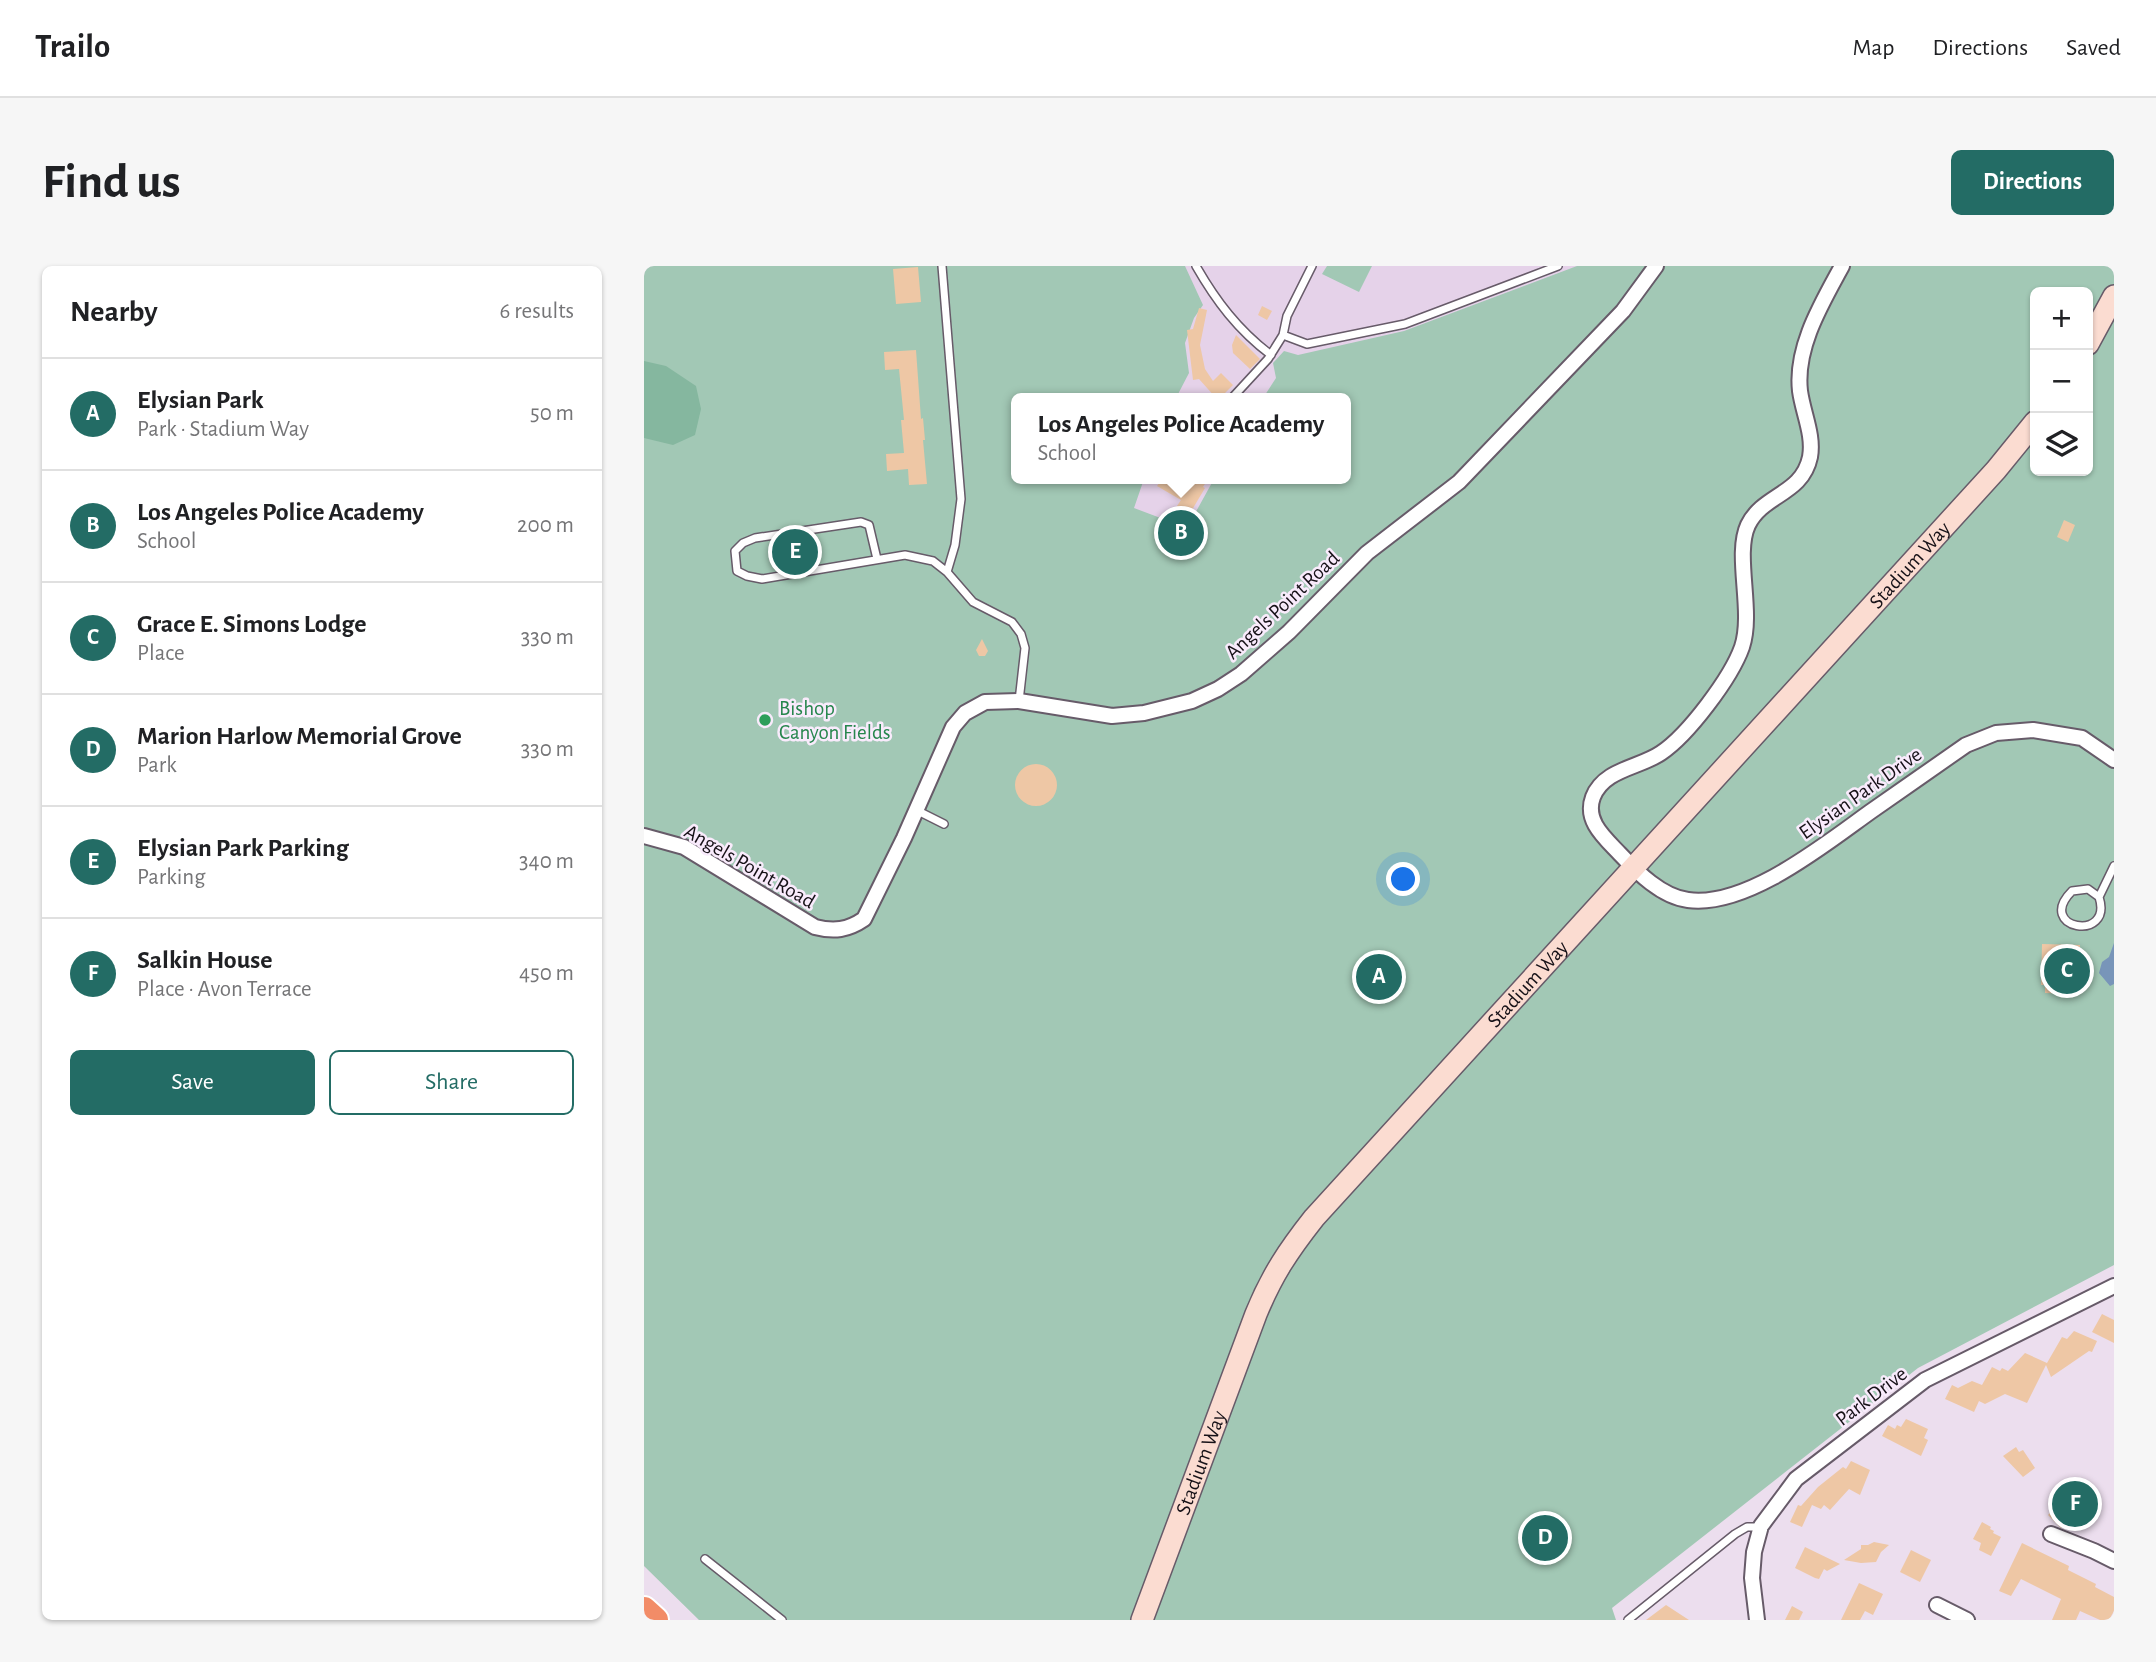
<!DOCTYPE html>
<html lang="en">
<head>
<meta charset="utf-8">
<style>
	:root { --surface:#fff; --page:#f6f6f6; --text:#202124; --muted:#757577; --line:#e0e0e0; --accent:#236c65 }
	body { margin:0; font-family:"Alegreya Sans",sans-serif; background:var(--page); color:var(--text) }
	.controls { position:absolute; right:21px; top:21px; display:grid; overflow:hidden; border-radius:10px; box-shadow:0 2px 5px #0004 }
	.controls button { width:63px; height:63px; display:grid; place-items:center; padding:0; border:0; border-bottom:2px solid var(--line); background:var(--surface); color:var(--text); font:35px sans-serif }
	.you { position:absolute; left:760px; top:614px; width:24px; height:24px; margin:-18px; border:5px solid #fff; border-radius:50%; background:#1a73e8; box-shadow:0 0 0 10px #1a73e833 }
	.badge { display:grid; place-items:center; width:46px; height:46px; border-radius:50%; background:var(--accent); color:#fff; font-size:23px; font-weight:700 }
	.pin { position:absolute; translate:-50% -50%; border:4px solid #fff; box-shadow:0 2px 7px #0006 }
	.popup { position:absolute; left:367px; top:127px; width:340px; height:91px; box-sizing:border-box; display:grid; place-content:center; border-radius:10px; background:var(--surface); filter:drop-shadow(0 2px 5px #0005); font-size:23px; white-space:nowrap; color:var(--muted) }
	.popup b { font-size:26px; color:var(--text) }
	.popup::after { content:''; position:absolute; left:50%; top:100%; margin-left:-14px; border:14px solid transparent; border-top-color:var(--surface) }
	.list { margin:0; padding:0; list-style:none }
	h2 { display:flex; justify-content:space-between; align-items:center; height:91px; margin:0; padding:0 28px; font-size:30px }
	h2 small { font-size:23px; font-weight:400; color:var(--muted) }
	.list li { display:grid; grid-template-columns:46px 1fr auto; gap:21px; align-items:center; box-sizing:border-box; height:112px; padding:0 28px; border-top:2px solid var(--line) }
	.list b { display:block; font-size:26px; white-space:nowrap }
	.list p { margin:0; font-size:23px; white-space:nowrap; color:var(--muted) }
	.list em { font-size:23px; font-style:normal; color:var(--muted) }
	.actions { display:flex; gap:14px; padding:21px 28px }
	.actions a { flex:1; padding:16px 0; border:2px solid var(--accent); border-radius:10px; text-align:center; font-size:24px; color:var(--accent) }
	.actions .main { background:var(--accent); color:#fff }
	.icon { flex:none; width:38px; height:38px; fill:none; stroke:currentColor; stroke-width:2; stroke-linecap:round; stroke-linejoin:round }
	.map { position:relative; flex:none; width:1470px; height:1354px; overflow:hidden; border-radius:10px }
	header { display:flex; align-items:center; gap:42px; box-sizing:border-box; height:98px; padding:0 35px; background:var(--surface); border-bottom:2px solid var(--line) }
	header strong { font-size:33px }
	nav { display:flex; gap:38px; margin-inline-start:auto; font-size:24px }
	.intro { display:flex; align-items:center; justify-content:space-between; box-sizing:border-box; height:168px; padding:0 42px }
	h1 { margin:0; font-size:49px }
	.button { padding:18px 32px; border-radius:10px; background:var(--accent); color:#fff; font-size:24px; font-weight:700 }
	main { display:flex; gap:42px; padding:0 42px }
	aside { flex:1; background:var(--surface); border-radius:10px; box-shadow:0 2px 5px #0004 }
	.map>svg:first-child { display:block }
	.built { fill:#e5d2e9; fill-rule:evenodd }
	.green { fill:#a2c8b5; fill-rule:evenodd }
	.forest { fill:#85b79f }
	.water { fill:#7895b9 }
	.building { fill:#eec7a5 }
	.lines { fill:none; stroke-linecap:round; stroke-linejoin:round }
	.lane-casing { stroke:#675b69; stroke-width:10 }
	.street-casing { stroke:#675b69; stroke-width:18 }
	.secondary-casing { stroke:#675b69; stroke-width:24 }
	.highway-casing { stroke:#fff; stroke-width:30 }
	.lane { stroke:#fff; stroke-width:7 }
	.street { stroke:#fff; stroke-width:14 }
	.secondary { stroke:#fbdcd1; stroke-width:21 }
	.highway { stroke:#f28c67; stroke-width:26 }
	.leisure-dot { fill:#2e9e5b; stroke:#f9ebfc; stroke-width:2.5 }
	.labels { text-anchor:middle; stroke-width:5; stroke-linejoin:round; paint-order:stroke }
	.street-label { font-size:21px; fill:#161117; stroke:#f9ebfc }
	.leisure-label { font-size:21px; fill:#27864d; stroke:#f9ebfc; text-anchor:start }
</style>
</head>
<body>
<header>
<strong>Trailo</strong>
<nav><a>Map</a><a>Directions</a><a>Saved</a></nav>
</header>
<div class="intro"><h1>Find us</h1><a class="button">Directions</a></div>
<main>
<aside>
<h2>Nearby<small>6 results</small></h2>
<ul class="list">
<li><span class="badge">A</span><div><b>Elysian Park</b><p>Park · Stadium Way</p></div><em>50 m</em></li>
<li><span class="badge">B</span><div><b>Los Angeles Police Academy</b><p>School</p></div><em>200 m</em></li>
<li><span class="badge">C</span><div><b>Grace E. Simons Lodge</b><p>Place</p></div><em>330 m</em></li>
<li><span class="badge">D</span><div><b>Marion Harlow Memorial Grove</b><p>Park</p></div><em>330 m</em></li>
<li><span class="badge">E</span><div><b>Elysian Park Parking</b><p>Parking</p></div><em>340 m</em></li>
<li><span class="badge">F</span><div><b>Salkin House</b><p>Place · Avon Terrace</p></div><em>450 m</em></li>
</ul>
<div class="actions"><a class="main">Save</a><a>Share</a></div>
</aside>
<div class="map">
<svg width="1470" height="1354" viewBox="0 0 1470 1354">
	<rect width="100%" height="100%" fill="#ecdeee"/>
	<path class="built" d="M 346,0 L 952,0 L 801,189 L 374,345 ZM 372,132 L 702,132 L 702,213 L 372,213 Z"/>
	<path class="green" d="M 0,0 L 541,0 L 559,39 L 550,52 L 541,77 L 545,107 L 532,132 L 372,132 L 372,213 L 500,213 L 490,242 L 543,262 L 570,213 L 702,213 L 702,132 L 619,132 L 632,112 L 629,97 L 640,85 L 654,89 L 760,65 L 933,0 L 1470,0 L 1470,999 L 1274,1102 L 968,1342 L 972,1354 L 55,1354 L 0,1300 ZM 1391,26 L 1444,26 L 1444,205 L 1391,205 Z
		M 683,0 L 728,0 L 715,26 L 678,8 Z"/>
	<path class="forest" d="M 0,95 L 22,100 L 52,120 L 57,143 L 51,169 L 29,179 L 0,172 Z"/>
	<path class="water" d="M 1470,677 L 1470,718 L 1466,720 L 1455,707 L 1458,696 L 1465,691 Z"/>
	<path class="building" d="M 274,1 L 277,36 L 252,38 L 249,3 Z
		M 618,40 L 628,45 L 623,54 L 614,49 Z
		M 555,42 L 563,44 L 556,79 L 561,103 L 569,115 L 577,107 L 589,119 L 576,132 L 572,132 L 555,113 L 549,114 L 543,64 L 549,63 Z
		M 592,69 L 616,93 L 606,103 L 589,87 L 588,79 Z
		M 272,84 L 277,153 L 279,152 L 281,174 L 279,174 L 283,218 L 265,219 L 264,203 L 243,205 L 242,188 L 260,187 L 257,154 L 260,154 L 255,103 L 241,104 L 240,86 Z
		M 518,213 L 564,213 L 559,221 L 561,222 L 542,254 L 529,246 L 537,234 L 513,220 Z
		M 1420,254 L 1431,259 L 1424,276 L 1413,271 Z
		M 338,373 L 344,385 L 341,390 L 335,390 L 332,384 Z
		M371 519a21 21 0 1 1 42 0a21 21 0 1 1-42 0Z
		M 1398,678 L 1436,679 L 1436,688 L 1439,688 L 1439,694 L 1448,694 L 1447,716 L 1438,715 L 1438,721 L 1432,721 L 1431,728 L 1401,727 L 1401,719 L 1397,719 Z
		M 1458,1048 L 1470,1054 L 1470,1077 L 1448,1066 Z
		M 1430,1065 L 1453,1075 L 1448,1086 L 1445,1085 L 1407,1111 L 1402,1099 L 1383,1137 L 1361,1128 L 1341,1138 L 1335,1135 L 1330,1146 L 1301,1133 L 1308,1119 L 1314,1122 L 1328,1115 L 1338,1119 L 1348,1101 L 1356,1105 L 1358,1102 L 1364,1105 L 1381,1087 L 1403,1097 L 1418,1071 L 1423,1073 Z
		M 1262,1153 L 1284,1163 L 1280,1172 L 1284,1174 L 1277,1190 L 1238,1170 L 1244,1159 L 1251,1163 L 1253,1159 L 1257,1161 Z
		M 1372,1181 L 1375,1186 L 1379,1184 L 1391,1202 L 1379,1211 L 1359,1190 Z
		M 1207,1195 L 1226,1204 L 1216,1229 L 1205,1223 L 1186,1244 L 1180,1239 L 1177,1243 L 1168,1239 L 1158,1261 L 1146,1256 L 1154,1239 L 1157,1240 L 1174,1221 L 1199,1201 L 1202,1203 Z
		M 1436,1215 L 1451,1230 L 1428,1254 L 1426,1252 L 1417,1262 L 1404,1249 Z
		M 1338,1256 L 1347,1261 L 1346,1263 L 1350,1265 L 1349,1267 L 1357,1271 L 1347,1290 L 1335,1284 L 1337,1277 L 1329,1273 Z
		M 1230,1276 L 1245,1279 L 1237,1286 L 1232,1296 L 1217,1297 L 1200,1294 L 1217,1283 L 1217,1279 L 1224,1279 Z
		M 1378,1277 L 1425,1300 L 1424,1304 L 1452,1318 L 1451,1321 L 1470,1331 L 1470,1345 L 1465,1354 L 1456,1354 L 1436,1345 L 1432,1354 L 1408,1354 L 1417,1333 L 1377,1313 L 1367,1330 L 1355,1325 Z
		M 1161,1281 L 1196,1298 L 1183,1305 L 1180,1303 L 1175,1313 L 1171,1312 L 1151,1302 Z
		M 1267,1284 L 1287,1294 L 1276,1316 L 1256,1306 Z
		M 1215,1317 L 1239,1328 L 1229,1349 L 1221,1345 L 1216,1354 L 1197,1354 Z
		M 1022,1339 L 1045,1354 L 1002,1354 Z
		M 1148,1340 L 1159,1346 L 1155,1354 L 1141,1354 Z"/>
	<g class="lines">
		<defs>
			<path id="lane" d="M 298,0 L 317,233 L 311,279 L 303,306 L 329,336 L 368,356 L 377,368 L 381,382 L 375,435
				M 552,0 C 572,35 594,64 627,89
				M 668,0 L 643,50 L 639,69 L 663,78 L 761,58 L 914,0
				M 588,132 L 624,93 L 639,69
				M 233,293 L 225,259 L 217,256 L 111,272 L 99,277 L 91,285 L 93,305 L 103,310 L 118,313 L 261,289 L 289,295 L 303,306
				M 272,544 L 300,558
				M 1455,631 L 1444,623 L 1428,625 C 1390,663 1470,677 1455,631 L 1470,600
				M 61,1293 L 138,1354
				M 984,1354 L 1091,1268 L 1103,1261 L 1117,1261"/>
			<path id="street" d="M 1198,0 C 1178,37 1151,81 1156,125 C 1159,147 1170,169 1166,191 C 1158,229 1119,228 1104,259 C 1090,289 1110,345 1098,381 C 1087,412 1044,469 1017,487 C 995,502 960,503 949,531 C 940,555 961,572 976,588 C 993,606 1018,631 1044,634 C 1102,642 1180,579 1226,546 C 1258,524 1290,501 1322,479 L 1352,467 L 1389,464 L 1438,472 L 1470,494
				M 0,570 L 40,581 L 171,661 C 190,666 204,664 220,653 L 260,572 L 309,461 L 321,447 L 341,436 L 375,435 L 468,450 L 500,447 L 548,435 L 574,423 L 597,408 L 645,366 L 723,287 L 815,216 L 979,45 L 1012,0
				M 1407,1268 L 1450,1285 L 1470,1295
				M 1293,1339 L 1323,1354
				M 1113,1354 L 1108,1312 L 1110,1286 L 1117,1260 L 1152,1213 L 1281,1114 L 1470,1020"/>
			<g id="secondary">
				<path d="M 1444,78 L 1470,30"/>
				<path id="s1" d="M 498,1354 L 612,1048 C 628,1009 644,985 670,952 L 1352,204 L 1391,156"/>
			</g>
			<path id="highway" d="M 0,1344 L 11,1354"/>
		</defs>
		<use href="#lane" class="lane-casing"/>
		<use href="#street" class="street-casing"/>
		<use href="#secondary" class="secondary-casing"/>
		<use href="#highway" class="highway-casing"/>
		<use href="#lane" class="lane"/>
		<use href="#street" class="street"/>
		<use href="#secondary" class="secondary"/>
		<use href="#highway" class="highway"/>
	</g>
	<circle class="leisure-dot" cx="121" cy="454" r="7"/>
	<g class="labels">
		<g class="street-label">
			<text dy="7" stroke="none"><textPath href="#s1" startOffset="1323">Stadium Way</textPath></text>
			<text transform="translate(638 339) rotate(-43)" y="7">Angels Point Road</text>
			<text transform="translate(1216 527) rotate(-35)" y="7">Elysian Park Drive</text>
			<text transform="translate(106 600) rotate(30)" y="7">Angels Point Road</text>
			<text dy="7" stroke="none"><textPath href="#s1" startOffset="756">Stadium Way</textPath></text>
			<text transform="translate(1227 1130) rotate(-37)" y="7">Park Drive</text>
			<text dy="7" stroke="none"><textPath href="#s1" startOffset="168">Stadium Way</textPath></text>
		</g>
		<g class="leisure-label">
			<text x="135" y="449">Bishop<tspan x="135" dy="24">Canyon Fields</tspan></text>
		</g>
	</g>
</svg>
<div class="controls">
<button>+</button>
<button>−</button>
<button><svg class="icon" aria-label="layers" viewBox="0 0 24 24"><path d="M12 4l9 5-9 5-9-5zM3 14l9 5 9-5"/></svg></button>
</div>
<div class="you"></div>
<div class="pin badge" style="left:735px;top:711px">A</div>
<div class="pin badge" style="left:537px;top:267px">B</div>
<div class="popup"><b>Los Angeles Police Academy</b>School</div>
<div class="pin badge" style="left:1423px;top:705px">C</div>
<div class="pin badge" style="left:901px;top:1272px">D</div>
<div class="pin badge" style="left:151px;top:286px">E</div>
<div class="pin badge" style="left:1431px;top:1238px">F</div>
</div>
</main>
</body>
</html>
